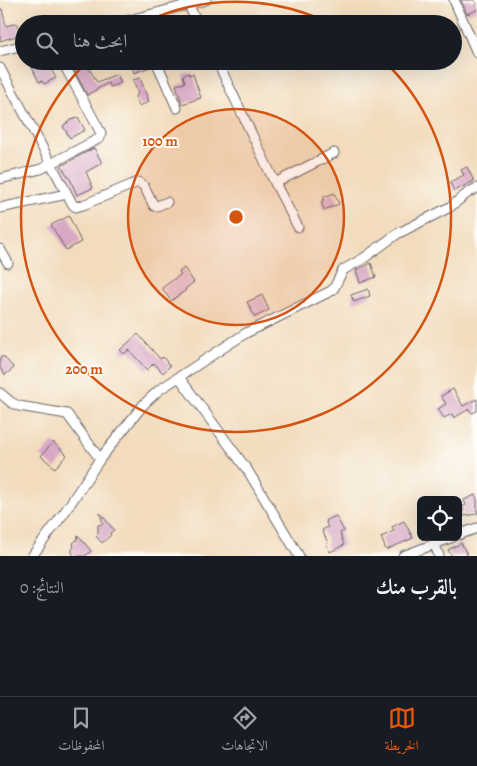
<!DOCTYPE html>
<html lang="ar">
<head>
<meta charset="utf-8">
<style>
	:root { --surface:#171b24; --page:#242831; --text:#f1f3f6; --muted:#9ea1a6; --line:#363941; --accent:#ea580c }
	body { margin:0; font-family:Alegreya,Amiri,serif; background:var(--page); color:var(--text); direction:rtl }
	.controls { position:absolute; right:15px; bottom:15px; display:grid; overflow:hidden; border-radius:8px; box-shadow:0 5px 20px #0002 }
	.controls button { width:45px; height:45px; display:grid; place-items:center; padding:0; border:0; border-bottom:1px solid var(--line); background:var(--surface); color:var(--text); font:25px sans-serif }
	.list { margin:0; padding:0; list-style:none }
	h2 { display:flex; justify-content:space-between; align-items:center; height:65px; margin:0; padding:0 20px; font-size:21px }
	h2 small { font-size:16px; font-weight:400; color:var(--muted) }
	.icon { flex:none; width:28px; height:28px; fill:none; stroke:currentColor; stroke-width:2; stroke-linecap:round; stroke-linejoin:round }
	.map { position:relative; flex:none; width:477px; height:556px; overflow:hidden; direction:ltr }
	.search { position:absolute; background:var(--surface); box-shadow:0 5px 20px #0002; left:15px; right:15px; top:15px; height:55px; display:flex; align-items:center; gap:12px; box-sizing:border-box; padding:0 18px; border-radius:28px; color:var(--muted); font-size:19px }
	.sheet { height:140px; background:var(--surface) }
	nav { display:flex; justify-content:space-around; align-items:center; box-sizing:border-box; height:70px; border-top:1px solid var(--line); background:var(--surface); font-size:14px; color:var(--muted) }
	nav a { display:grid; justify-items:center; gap:2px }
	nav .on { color:var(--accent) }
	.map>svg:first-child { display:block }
	.building { fill:#d8a7c5 }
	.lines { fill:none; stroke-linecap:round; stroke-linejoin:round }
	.minor-casing { stroke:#6b6368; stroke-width:11 }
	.minor { stroke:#fff; stroke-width:9 }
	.ring { fill:none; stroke:#d45411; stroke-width:2.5 }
	.centre { fill:#d45411; stroke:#fdfcf7; stroke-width:2.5 }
	.ring-label { font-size:15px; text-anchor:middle; font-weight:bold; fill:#d45411; stroke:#fdfcf7; stroke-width:4; stroke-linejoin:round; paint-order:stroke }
</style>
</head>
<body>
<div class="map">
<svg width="477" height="556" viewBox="0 0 477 556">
	<rect width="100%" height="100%" fill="#fdfcf7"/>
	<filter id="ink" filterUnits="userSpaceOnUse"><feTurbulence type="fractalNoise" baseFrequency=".02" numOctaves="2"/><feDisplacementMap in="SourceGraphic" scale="10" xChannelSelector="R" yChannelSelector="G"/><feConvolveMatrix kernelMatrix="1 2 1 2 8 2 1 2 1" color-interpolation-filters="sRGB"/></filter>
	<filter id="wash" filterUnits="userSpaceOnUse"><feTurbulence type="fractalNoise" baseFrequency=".0096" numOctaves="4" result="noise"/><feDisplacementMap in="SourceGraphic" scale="20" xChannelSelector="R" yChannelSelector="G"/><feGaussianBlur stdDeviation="1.12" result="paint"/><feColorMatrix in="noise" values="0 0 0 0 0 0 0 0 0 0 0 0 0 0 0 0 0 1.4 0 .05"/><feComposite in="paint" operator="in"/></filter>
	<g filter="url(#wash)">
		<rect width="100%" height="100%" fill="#f2dcbd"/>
		<g id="blocks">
			<path class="building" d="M 461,0 L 475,0 L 477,10 L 467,14 Z
				M 0,9 L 2,9 L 6,26 L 17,23 L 20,35 L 0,41 Z
				M 29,61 L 46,61 L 56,78 L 44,84 L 42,81 L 39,82 Z
				M 80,61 L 89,61 L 91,65 L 90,70 L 97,82 L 117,74 L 121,83 L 110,87 L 108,83 L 87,95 L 72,66 Z
				M 144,61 L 148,61 L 150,67 L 134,73 L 132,66 Z
				M 189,73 L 189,75 L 193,74 L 201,98 L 182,104 L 176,85 L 185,83 L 183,75 Z
				M 140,78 L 149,102 L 139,106 L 135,96 L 138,94 L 133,80 Z
				M 78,117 L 85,130 L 70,138 L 63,126 L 72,119 L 72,120 Z
				M 94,148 L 102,163 L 86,172 L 93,188 L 77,195 L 70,179 L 61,166 Z
				M 467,167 L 474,181 L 454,191 L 450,182 L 464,175 L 461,170 Z
				M 334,193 L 339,204 L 324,210 L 321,202 L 323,201 L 324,197 Z
				M 69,216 L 81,242 L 66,250 L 51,225 Z
				M 371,263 L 376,277 L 360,283 L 356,270 Z
				M 184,268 L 194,282 L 185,289 L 186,290 L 171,301 L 162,288 L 181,274 L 179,272 Z
				M 368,289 L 370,296 L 354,302 L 351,295 Z
				M 262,295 L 269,310 L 255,317 L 247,302 Z
				M 138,334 L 160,359 L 163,357 L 170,366 L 163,373 L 154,363 L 147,370 L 129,350 L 124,354 L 120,350 Z
				M 3,356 L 14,368 L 5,375 L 0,368 L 0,358 Z
				M 453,389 L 463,406 L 477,399 L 477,411 L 472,413 L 469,409 L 454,418 L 452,414 L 444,418 L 438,409 L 446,404 L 441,396 Z
				M 53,442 L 67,455 L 55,468 L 41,456 Z
				M 475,495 L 477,499 L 477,514 L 464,516 L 462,510 L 464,510 L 462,507 L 466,505 L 464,500 Z
				M 100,513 L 114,530 L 110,533 L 111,535 L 102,543 L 96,536 L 98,534 L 98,525 L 103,524 Z
				M 336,516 L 344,531 L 340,533 L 344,545 L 330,552 L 326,544 L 328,543 L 322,530 L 328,527 L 326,523 L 327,520 Z
				M 404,521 L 413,538 L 386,550 L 381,537 L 394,531 L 392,527 Z
				M 78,535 L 91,551 L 85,556 L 75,556 L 72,553 L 72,549 L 74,547 L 73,543 L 77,540 Z
				M 461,543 L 468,556 L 452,556 L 448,550 Z"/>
		</g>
	</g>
	<g filter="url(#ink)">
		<use href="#blocks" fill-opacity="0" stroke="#6b6368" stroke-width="1"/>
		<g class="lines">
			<defs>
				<path id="minor" d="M 454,0 L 477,53
					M 188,4 L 198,24
					M 114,24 L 206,0
					M 0,51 L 24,45
					M 156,61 L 177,108
					M 217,61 L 275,183 L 298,227
					M 0,68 L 73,205 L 76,207 L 83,205 L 138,182 L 144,186 L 154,206 L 157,206 L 167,202
					M 0,179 L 41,169 L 100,138 L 101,133 L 62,61
					M 275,183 L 334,153
					M 0,208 L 67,194
					M 0,249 L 8,263
					M 179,377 L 248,471 L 299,556
					M 0,393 L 12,403 L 19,406 L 67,414 L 100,459
					M 458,535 L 477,528
					M 435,545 L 439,556
					M 32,556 L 64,513 L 100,459 L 144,404 L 159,390 L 246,333 L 331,291 L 334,288 L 343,270 L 364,258 L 397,234 L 450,207 L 469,192 L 477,188
					M 403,556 L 453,537"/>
			</defs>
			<use href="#minor" class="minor-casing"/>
			<use href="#minor" class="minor"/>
		</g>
	</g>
	<circle cx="236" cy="217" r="108" fill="#d45411" fill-opacity=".12"/>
	<g class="ring">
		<circle cx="236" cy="217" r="108"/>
		<path d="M143 23A215 215 0 0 1 329 23M385 62A215 215 0 1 1 87 62"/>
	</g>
	<circle cx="236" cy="217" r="8" class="centre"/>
	<g class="ring-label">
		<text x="160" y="146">100 m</text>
		<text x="84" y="374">200 m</text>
	</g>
</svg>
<div class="controls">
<button><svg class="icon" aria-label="locate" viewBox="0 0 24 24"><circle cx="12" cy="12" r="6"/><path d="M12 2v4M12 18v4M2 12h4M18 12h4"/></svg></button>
</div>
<div class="search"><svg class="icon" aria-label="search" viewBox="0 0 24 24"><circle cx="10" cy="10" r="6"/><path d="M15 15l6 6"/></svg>ابحث هنا</div>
</div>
<section class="sheet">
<h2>بالقرب منك<small>النتائج: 0</small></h2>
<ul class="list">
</ul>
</section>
<nav>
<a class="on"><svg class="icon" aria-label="map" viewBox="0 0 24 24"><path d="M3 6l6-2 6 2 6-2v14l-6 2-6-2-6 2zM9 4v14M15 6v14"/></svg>الخريطة</a>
<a><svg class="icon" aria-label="directions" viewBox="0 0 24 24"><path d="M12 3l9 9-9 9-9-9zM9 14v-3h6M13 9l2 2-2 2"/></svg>الاتجاهات</a>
<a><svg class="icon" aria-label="saved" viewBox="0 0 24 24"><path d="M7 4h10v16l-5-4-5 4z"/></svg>المحفوظات</a>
</nav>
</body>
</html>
